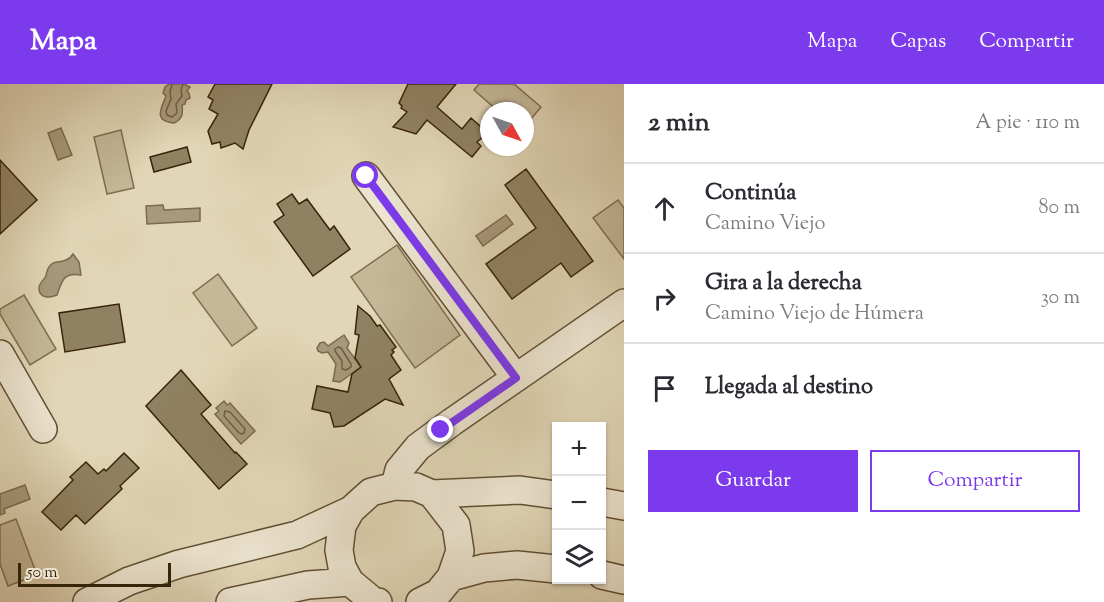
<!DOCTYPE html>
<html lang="es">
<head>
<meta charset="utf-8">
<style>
	:root { --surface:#fff; --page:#f2f2f3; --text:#2b2b33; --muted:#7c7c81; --line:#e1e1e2; --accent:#7c3aed }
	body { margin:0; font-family:"Sorts Mill Goudy",serif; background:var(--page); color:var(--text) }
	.controls { position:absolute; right:18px; bottom:18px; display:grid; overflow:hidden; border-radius:0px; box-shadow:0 2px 4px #0004 }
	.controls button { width:54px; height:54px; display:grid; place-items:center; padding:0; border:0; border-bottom:2px solid var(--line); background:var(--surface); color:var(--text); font:30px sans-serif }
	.compass { position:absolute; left:480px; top:18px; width:54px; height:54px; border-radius:50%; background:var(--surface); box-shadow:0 2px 4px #0004; rotate:130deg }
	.scale { position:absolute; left:18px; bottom:15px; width:153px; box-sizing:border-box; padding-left:6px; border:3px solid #382408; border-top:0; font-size:16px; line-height:21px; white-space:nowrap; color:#382408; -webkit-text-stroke:4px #ece4d0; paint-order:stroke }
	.stop { position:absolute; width:18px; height:18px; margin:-14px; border:4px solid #7c3aed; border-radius:50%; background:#fff }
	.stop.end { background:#7c3aed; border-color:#fff; box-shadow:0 2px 6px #0008 }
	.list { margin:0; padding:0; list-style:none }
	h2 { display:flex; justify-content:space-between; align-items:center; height:78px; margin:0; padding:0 24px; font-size:26px }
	h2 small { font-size:20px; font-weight:400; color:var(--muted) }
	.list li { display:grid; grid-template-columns:39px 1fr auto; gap:18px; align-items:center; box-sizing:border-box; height:90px; padding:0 24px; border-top:2px solid var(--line) }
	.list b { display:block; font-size:22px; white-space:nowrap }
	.list p { margin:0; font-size:20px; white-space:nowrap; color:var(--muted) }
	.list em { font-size:20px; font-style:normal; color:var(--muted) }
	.actions { display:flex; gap:12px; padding:18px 24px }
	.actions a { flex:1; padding:14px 0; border:2px solid var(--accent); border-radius:0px; text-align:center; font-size:21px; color:var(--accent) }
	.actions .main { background:var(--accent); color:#fff }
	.icon { flex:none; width:33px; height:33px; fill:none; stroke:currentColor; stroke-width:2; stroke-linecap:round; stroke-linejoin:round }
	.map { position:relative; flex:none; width:624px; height:518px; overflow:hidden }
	header { display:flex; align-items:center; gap:36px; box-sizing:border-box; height:84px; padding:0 30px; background:var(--accent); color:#fff }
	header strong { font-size:28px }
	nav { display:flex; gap:33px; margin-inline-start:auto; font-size:21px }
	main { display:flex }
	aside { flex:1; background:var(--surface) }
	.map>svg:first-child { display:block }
	.green { fill:#c4b899; stroke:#7e6e50; stroke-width:1.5 }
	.water { fill:#a8997c; stroke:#7b6a4e; stroke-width:1.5 }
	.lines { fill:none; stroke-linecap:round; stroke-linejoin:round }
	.shore { stroke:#705e42; stroke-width:1.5 }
	.building { fill:#908163; stroke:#382408; stroke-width:1.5 }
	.minor-casing { stroke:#625034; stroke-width:30 }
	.minor { stroke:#ece4d0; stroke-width:27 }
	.route { stroke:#7c3aed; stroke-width:8 }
</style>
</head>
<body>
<header>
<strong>Mapa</strong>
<nav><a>Mapa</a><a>Capas</a><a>Compartir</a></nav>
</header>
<main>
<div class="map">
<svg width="624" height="518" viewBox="0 0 624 518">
	<rect width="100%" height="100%" fill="#e1d6b7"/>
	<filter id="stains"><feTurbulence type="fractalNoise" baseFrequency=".00333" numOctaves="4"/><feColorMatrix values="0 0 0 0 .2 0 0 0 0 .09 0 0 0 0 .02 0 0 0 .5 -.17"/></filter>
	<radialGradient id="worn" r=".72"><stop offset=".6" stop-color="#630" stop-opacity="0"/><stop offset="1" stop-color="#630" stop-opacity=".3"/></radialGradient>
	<path class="green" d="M 479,0 L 514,0 L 541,23 L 525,42 L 525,27 L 498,27 L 474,6 Z
		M 121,46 L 134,104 L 107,110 L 94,53 Z
		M 618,116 L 624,124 L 624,175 L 593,134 Z
		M 397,161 L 460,251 L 415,284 L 351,193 Z
		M 218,190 L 257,244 L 232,262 L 193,209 Z
		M 24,211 L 56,265 L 30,281 L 0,230 L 0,225 Z
		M 16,435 L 37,491 L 8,502 L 0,480 L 0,441 Z"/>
	<path class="water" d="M 169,0 L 184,0 L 190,3 L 187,7 L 189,9 L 190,14 L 186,16 L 185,20 L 182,21 C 183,29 183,35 174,39 C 153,37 161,25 166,12 L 163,9 L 165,3 Z
		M 61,44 L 72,71 L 58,76 L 48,49 Z
		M 163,121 L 164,126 L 200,124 L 200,137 L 147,140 L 146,122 Z
		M 506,131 L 513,140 L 483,162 L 476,152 Z
		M 73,170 L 79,178 L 81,191 C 63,188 62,197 57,211 C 50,214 39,215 39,204 C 39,199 44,196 46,192 C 46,190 48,184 49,183 C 53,176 60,179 66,176 C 69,175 71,173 73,170 Z
		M 344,251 L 349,259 L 347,264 L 361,283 L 340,298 L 333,297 L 336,280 L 328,268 L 322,269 L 318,267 L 317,264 L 320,259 L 324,258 L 328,262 Z
		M 224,317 L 227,321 L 230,319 L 255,347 L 241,360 L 215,330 L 219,327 L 216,324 Z
		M 25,401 L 30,415 L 4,425 L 5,429 L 0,431 L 0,410 Z"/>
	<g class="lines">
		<path class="shore" d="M 172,0 L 170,8 L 171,15 L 166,27 L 167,31 L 172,33 L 177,29 L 176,20 L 182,12 L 181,6 L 183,0
			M 338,263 L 341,264 L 351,280 L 351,283 L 346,286 L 342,285 L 342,277 L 335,267 L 335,265 Z
			M 225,327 L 230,328 L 245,345 L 244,349 L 242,350 L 239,349 L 224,332 Z"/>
	</g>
	<path class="building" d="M 215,0 L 272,0 L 249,46 L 243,65 L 235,59 L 221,64 L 220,58 L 212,60 L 208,47 L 218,30 L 209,25 L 213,16 L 208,13 Z
		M 408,0 L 456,0 L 437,23 L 462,45 L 471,34 L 488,49 L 477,58 L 481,62 L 472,73 L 427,36 L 416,50 L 393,43 L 407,28 L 401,24 L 402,22 L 399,19 Z
		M 187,63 L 191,78 L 154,88 L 150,73 Z
		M 0,76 L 37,116 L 0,150 Z
		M 526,85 L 593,177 L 571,193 L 561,179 L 512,215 L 486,180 L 536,144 L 505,101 Z
		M 292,110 L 299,120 L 307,115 L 330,146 L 334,142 L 350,165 L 313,192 L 274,138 L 284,131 L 277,120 Z
		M 119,220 L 125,258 L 65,268 L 59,229 Z
		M 358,222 L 370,232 L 377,242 L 380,241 L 396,263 L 392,266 L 394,268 L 391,271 L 401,286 L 389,295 L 403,321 L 385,315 L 344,342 L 334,343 L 330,329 L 312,325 L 317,302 L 348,308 L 352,290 L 361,283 L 355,274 L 359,251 L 355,250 Z
		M 181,286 L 211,321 L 201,330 L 235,369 L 236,368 L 247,380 L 219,405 L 146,322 Z
		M 124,369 L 139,384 L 120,402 L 122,405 L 85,440 L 76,431 L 61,446 L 42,428 L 73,396 L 70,393 L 86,378 L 98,390 L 104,385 L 106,387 Z"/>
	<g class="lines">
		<defs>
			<path id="minor" d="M 366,92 L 516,294
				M 0,270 L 43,345
				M 395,402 L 399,386 L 418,363 L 452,338 L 624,219
				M 432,410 L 520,406 L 556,411
				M 602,418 L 624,422
				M 602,491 L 624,496
				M 451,493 L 484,484 L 517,481 L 556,485
				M 87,518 L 129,497 L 179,480 L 297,451 L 351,426
				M 230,518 L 308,501 L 350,498
				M 378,518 L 373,517 L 350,498 L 342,483 L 339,466 L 342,442 L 351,426 L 371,408 L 395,402 L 416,403 L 432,410 L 456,441 L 460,467 L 451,493 L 438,509 L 420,518"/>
		</defs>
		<use href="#minor" class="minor-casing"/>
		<use href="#minor" class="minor"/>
	</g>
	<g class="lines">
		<path class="route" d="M 366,92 L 516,294 L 441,346"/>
	</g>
	<rect width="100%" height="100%" filter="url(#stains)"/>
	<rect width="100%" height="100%" fill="url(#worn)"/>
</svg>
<div class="controls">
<button>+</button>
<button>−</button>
<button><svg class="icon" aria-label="layers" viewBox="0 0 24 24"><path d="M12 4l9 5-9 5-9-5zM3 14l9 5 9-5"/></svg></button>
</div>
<svg class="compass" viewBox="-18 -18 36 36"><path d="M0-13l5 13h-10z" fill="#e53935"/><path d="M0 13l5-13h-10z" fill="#7c7c81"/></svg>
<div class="scale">50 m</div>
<div class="stop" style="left:366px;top:92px"></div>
<div class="stop end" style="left:441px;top:346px"></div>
</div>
<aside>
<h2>2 min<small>A pie · 110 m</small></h2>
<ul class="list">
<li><svg class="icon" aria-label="ahead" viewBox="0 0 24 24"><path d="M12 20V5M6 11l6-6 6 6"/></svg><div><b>Continúa</b><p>Camino Viejo</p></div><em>80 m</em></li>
<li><svg class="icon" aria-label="right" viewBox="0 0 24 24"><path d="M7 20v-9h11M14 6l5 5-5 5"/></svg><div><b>Gira a la derecha</b><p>Camino Viejo de Húmera</p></div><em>30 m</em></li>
<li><svg class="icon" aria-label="arrive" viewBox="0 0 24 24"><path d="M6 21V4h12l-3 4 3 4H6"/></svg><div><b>Llegada al destino</b></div></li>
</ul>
<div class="actions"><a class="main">Guardar</a><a>Compartir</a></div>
</aside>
</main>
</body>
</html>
